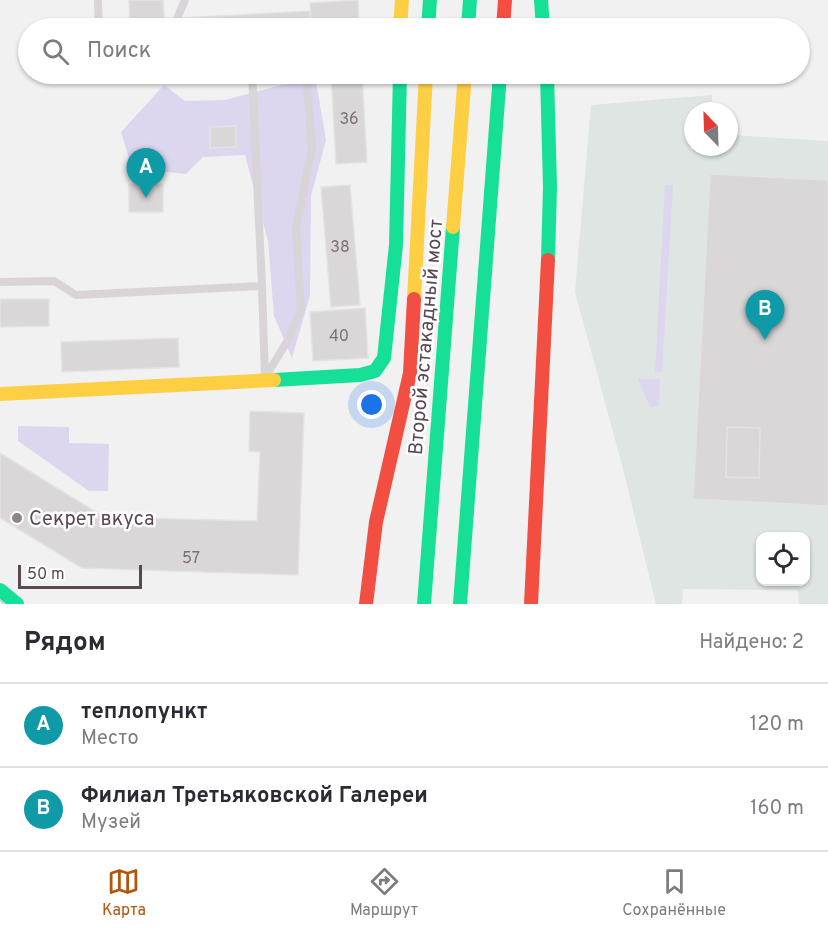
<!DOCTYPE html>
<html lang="ru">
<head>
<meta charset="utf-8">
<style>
	:root { --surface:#fff; --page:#f7f7f7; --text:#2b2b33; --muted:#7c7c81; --line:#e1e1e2; --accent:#b45309 }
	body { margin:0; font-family:Overpass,sans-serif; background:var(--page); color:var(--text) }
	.controls { position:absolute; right:18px; bottom:18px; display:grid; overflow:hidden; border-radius:12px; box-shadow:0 2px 4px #0004 }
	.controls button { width:54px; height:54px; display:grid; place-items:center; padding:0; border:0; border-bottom:2px solid var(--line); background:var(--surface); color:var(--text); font:30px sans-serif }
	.compass { position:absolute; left:684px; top:102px; width:54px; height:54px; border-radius:50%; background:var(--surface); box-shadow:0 2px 4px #0004; rotate:337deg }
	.scale { position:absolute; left:18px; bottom:15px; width:124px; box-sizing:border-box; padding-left:6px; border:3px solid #5c4855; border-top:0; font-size:16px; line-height:21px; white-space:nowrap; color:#5c4855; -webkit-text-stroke:4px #fff; paint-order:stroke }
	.you { position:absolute; left:372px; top:405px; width:21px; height:21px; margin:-15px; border:4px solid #fff; border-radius:50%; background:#1a73e8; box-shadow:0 0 0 9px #1a73e833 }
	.badge { display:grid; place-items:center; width:39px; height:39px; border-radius:50%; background:var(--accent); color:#fff; font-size:20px; font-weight:700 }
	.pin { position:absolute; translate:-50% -50px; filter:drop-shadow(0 2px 3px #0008) }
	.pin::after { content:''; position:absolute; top:32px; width:21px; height:18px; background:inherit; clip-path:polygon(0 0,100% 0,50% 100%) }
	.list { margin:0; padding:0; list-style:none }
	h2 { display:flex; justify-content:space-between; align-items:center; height:78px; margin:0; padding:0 24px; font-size:26px }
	h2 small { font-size:20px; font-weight:400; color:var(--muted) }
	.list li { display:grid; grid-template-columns:39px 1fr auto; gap:18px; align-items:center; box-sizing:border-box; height:84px; padding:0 24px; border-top:2px solid var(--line) }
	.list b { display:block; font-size:22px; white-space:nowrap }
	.list p { margin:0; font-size:20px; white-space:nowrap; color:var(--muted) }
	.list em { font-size:20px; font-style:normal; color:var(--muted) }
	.icon { flex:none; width:33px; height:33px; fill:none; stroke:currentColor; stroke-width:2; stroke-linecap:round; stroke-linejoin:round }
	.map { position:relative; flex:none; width:828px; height:604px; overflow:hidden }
	.search { position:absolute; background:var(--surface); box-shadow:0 2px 4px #0004; left:18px; right:18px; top:18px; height:66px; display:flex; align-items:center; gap:15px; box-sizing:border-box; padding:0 21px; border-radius:33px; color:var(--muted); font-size:22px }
	.sheet { height:246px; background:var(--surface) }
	nav { display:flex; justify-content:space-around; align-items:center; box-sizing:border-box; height:84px; border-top:2px solid var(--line); background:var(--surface); font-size:16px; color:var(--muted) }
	nav a { display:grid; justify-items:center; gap:3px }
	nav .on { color:var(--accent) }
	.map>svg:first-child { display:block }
	.commercial { fill:#dee5e3; fill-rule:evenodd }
	.green { fill:#ddd6ef }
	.building { fill:#d9d7d8; stroke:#e4e2e3; stroke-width:1.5 }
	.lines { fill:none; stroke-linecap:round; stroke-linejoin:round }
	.lane { stroke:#d8d4d7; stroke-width:8 }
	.fast { stroke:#16e098; stroke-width:14 }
	.slow { stroke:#ffcf43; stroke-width:14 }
	.jam { stroke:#f24e42; stroke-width:14 }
	.tram { stroke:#cfcbcd; stroke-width:1.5 }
	.poi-dot { fill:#90838c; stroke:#fff; stroke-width:2 }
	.labels { text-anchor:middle; stroke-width:5; stroke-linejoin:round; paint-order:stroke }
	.number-label { font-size:16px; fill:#7d6e78 }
	.street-label { font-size:20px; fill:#5c4855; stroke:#fff }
	.poi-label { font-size:20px; fill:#5c4855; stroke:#fff; text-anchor:start }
</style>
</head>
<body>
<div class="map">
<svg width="828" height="604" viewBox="0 0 828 604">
	<rect width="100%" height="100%" fill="#f1f1f1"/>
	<path class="commercial" d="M 712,95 L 712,111 L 693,111 L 693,147 L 729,147 L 729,135 L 828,141 L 828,604 L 799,604 L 798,590 L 683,589 L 682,604 L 656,604 L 623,469 L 575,292 L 591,105 ZM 760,536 L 806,536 L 806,582 L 760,582 Z"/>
	<path class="green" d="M 315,76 L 326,140 L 311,196 L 310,296 L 292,358 L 274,316 L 268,241 L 245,155 L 203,157 L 186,174 L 132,168 L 121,132 L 164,85 L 185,101 L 225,100 Z
		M 665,185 L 673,185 L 662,372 L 655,372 Z
		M 638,379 L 660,379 L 659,406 L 650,407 Z
		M 18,426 L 69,427 L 69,443 L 109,444 L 108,491 L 89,491 L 18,441 Z"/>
	<path class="building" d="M 129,0 L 163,0 L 165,28 L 130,28 Z
		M 358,0 L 359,28 L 311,28 L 310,3 Z
		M 310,11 L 311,28 L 183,28 L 183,18 Z
		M 331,74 L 362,74 L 367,162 L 336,164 Z
		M 236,126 L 236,147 L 210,148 L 210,127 Z
		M 710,174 L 828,180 L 828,506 L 693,499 Z
		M 129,184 L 163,184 L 163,212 L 129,212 Z
		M 350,185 L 360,305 L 331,307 L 321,187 Z
		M 0,299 L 49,299 L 49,326 L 0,327 Z
		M 365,308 L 368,358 L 313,361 L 310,312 Z
		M 178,338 L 179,367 L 62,372 L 61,342 Z
		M 250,411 L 304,413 L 298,575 L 82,568 L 0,518 L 0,453 L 104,517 L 257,521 L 260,452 L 249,451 Z
		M 727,427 L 760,428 L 759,478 L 726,477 Z"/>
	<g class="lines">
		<path class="lane" d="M 98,0 L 99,28
			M 173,28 L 185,0
			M 168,74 L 169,77 L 239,74
			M 0,282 L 54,281 L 76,295 L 262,286 L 252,74
			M 262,286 L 265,378
			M 266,376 L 288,340 L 301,309 L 296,228 L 312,148 L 306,74"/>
		<path class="fast" d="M 541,0 L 543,28
			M 428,28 L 430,0
			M 468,28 L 470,0
			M 547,74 L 550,187 L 548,260
			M 274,380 L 360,375 L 375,371 L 384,358 L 396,245 L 400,74
			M 0,590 L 17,604
			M 424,604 L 453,227
			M 460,604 L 500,74"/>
		<path class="slow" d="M 400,28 L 402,0
			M 453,227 L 465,74
			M 414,299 L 426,74
			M 0,394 L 274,380"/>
		<path class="jam" d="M 503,28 L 505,0
			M 366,604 L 376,522 L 410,373 L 414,299
			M 531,604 L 548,260"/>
		<path class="tram" d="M 0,600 L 4,604"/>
	</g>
	<circle class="poi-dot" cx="17" cy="518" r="6"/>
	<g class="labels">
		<g class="number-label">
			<text x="349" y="124">36</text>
			<text x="340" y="252">38</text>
			<text x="339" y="341">40</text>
			<text x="191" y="563">57</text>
		</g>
		<g class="street-label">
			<text transform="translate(425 337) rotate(-85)" y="7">Второй эстакадный мост</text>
		</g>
		<g class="poi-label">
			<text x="29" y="525">Секрет вкуса</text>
		</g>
	</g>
</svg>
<div class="controls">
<button><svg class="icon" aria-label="locate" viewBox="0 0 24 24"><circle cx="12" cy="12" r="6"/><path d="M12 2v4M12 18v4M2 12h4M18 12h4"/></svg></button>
</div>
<svg class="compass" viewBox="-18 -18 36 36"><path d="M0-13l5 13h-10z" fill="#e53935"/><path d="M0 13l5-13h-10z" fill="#7c7c81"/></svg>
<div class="scale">50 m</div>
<div class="you"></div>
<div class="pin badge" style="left:146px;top:198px;background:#0f9aa8">A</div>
<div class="pin badge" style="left:765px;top:340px;background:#0f9aa8">B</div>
<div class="search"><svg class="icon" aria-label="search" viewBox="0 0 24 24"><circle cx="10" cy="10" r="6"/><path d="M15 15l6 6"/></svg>Поиск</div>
</div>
<section class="sheet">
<h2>Рядом<small>Найдено: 2</small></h2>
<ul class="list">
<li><span class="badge" style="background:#0f9aa8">A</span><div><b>теплопункт</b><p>Место</p></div><em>120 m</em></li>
<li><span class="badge" style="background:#0f9aa8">B</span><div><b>Филиал Третьяковской Галереи</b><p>Музей</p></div><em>160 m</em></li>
</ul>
</section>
<nav>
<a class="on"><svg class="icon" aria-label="map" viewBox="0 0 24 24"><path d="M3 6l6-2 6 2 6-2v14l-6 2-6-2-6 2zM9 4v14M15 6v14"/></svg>Карта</a>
<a><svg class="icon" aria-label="directions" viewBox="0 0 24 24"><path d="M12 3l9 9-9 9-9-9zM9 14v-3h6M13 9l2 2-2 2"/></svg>Маршрут</a>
<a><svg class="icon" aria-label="saved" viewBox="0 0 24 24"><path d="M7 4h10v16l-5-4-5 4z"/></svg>Сохранённые</a>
</nav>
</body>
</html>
